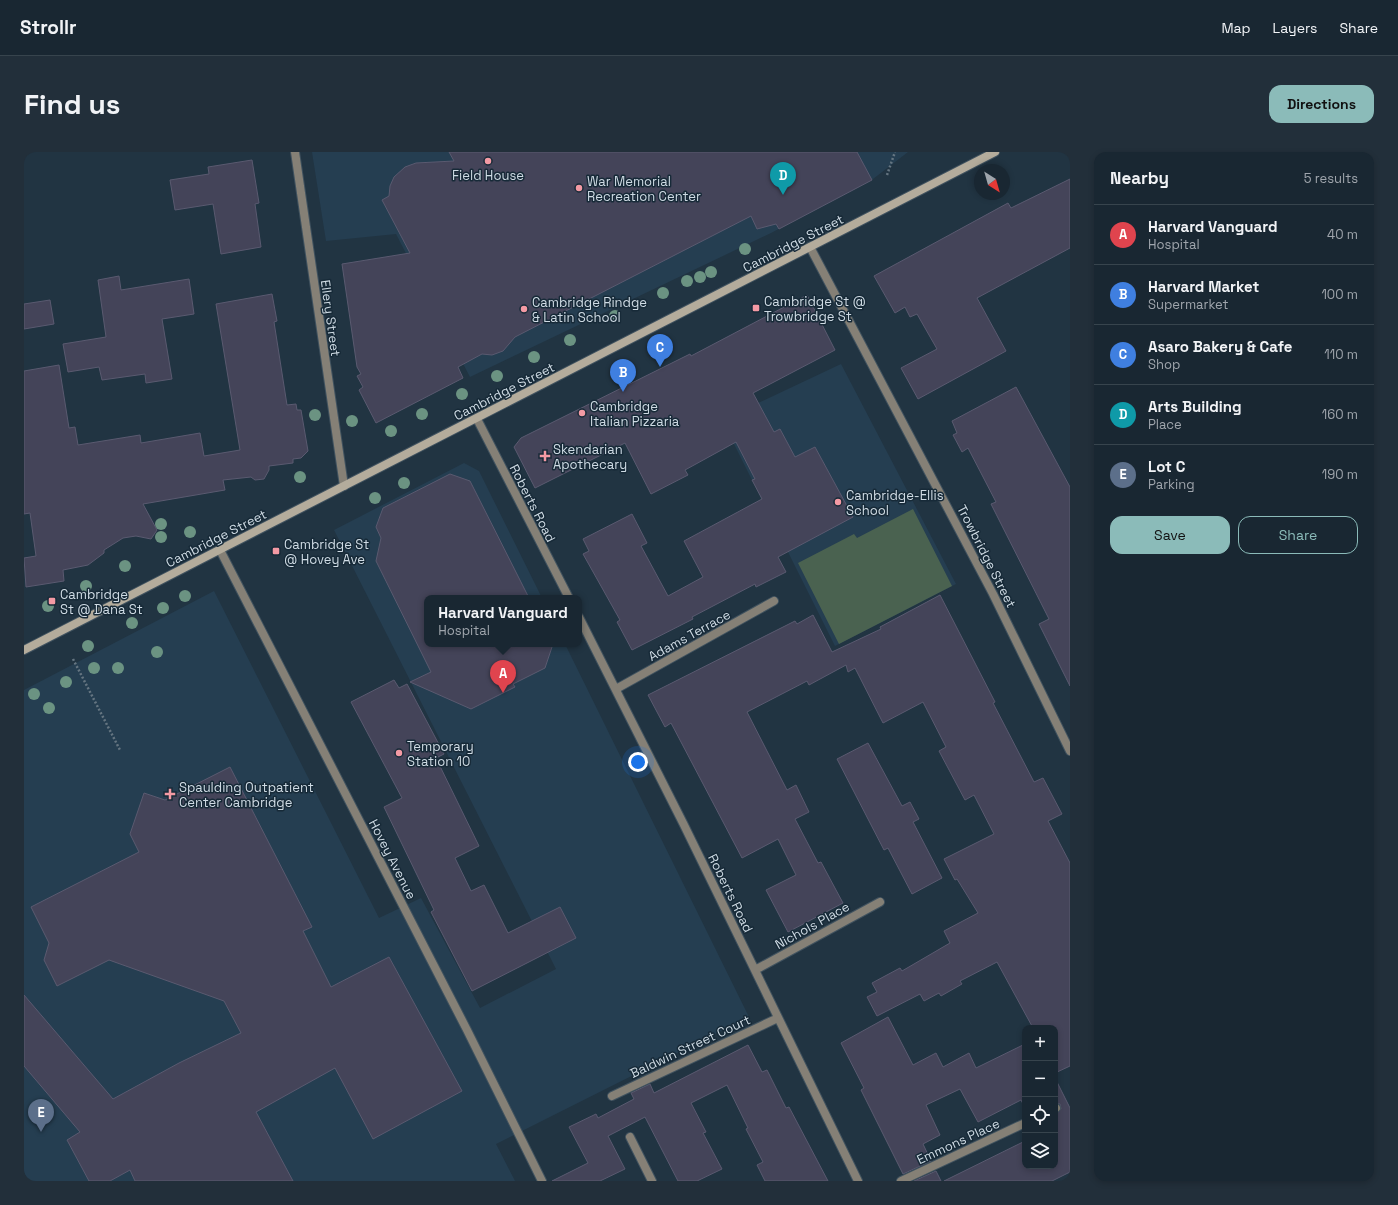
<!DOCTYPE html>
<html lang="en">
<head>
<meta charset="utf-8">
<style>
	:root { --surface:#192732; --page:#222f3a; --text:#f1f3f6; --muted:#9fa5ac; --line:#37444d; --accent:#8bbbb9 }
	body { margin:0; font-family:"Space Grotesk",sans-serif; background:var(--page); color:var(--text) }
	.controls { position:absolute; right:12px; bottom:12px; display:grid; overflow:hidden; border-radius:8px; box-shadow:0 2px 6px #0003 }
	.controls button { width:36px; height:36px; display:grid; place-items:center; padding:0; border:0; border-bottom:1px solid var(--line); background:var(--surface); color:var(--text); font:20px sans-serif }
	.compass { position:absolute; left:950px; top:12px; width:36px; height:36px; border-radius:50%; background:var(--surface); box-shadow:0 2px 6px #0003; rotate:143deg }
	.you { position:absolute; left:614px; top:610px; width:14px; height:14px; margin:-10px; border:3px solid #fff; border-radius:50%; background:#1a73e8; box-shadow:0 0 0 6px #1a73e833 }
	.badge { display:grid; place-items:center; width:26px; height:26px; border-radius:50%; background:var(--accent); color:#fff; font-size:13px; font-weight:700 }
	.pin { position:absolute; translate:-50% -33px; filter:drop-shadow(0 1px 2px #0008) }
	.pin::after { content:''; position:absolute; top:21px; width:14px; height:12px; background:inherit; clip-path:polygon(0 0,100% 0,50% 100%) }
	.popup { position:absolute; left:400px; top:443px; width:158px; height:52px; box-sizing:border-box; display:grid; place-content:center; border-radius:8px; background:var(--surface); filter:drop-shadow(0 1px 3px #0005); font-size:13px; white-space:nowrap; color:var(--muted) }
	.popup b { font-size:15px; color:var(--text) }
	.popup::after { content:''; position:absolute; left:50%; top:100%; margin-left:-8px; border:8px solid transparent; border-top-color:var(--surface) }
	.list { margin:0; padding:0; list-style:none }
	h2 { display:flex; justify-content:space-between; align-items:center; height:52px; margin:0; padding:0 16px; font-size:17px }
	h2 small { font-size:13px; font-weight:400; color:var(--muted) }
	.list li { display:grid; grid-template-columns:26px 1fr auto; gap:12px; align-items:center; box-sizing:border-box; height:60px; padding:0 16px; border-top:1px solid var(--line) }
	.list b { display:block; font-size:15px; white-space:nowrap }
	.list p { margin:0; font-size:13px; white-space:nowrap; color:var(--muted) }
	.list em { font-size:13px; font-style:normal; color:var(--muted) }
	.actions { display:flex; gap:8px; padding:12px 16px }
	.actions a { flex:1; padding:9px 0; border:1px solid var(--accent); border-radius:12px; text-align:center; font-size:14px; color:var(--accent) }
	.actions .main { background:var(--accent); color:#111 }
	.icon { flex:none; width:22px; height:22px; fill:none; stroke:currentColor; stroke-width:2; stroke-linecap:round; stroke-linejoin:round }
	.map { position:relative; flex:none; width:1046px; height:1029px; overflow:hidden; border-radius:12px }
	header { display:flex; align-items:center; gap:24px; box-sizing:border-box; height:56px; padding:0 20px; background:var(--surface); border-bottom:1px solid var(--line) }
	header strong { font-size:19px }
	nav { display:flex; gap:22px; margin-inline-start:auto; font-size:14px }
	.intro { display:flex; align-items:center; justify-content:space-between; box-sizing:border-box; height:96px; padding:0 24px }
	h1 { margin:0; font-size:28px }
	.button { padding:10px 18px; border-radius:12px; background:var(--accent); color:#111; font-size:14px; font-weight:700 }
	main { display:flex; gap:24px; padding:0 24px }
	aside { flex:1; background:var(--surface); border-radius:12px; box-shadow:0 2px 6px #0003 }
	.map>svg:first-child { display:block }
	.built { fill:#253e51 }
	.green { fill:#4a6250 }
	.building { fill:#444459; stroke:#5a5a70 }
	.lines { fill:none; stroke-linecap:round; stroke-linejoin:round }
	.minor-casing { stroke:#40525f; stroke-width:10 }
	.secondary-casing { stroke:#40525f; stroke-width:10 }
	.path { stroke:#657581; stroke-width:2.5; stroke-dasharray:2 2; stroke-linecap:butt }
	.minor { stroke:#858076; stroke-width:8 }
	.secondary { stroke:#b4ac9c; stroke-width:8 }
	.tree { fill:#6b9382 }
	.poi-dot { fill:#f49aa4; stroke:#172a38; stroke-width:1.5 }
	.labels { text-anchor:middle; stroke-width:3; stroke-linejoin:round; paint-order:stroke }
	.poi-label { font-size:13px; fill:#cfdbe4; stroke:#172a38; text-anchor:start }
	.street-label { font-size:13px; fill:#cfdbe4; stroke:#172a38 }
</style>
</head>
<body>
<header>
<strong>Strollr</strong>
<nav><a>Map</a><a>Layers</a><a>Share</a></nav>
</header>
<div class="intro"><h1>Find us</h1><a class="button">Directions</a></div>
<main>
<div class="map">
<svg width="1046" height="1029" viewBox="0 0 1046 1029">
	<rect width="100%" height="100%" fill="#213442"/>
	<path class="built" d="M 288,0 L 884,0 L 849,27 L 747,81 L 446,225 L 372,82 L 302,89 Z
		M 817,212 L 932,432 L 811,494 L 698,268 Z
		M 440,311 L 455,319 L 518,446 L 403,446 L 403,492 L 541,492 L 725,865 L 472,992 L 491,1029 L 0,1029 L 0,538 L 190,439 L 355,766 L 397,746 L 456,856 L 532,817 L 310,378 Z"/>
	<path class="green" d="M 889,357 L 928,434 L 815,492 L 774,411 L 830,382 L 833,386 Z"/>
	<path class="building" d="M 425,0 L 833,0 L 848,28 L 755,77 L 752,72 L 733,77 L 727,64 L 491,185 L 479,199 L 468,203 L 458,202 L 434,215 L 439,226 L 352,271 L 335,238 L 339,235 L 333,224 L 337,222 L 333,215 L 318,112 L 386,101 L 358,48 L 365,44 L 366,34 L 370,25 L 381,15 L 392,11 L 430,9 Z
		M 228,8 L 235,51 L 231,52 L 237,95 L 197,102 L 189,52 L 151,58 L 146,28 L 185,22 L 184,15 Z
		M 1046,27 L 1046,96 L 953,146 L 982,199 L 894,247 L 877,216 L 913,197 L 893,162 L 886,165 L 881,155 L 871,161 L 850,124 L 984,51 L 987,56 Z
		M 95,124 L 97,138 L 165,127 L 170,162 L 138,167 L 148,227 L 122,231 L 121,222 L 78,228 L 75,215 L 44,220 L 39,192 L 82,185 L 74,128 Z
		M 248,142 L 253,169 L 250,170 L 263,253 L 272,252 L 273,258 L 277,258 L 284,299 L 277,306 L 269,307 L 269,311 L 245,314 L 245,318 L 240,327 L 231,328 L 227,325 L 199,328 L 201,338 L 119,352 L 133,378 L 127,387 L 112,384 L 99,386 L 80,398 L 80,401 L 64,413 L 39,418 L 40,429 L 2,435 L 0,406 L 12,404 L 6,361 L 0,362 L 0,219 L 35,213 L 45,276 L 51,275 L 54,293 L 116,283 L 117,291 L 176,281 L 180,304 L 216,298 L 192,152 Z
		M 783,143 L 811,198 L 729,241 L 750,280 L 756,277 L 771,305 L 791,295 L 829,365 L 754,405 L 762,420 L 732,435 L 731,432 L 668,465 L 669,467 L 608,498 L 593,470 L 596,468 L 559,402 L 565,399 L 559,387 L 608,362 L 623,391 L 617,394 L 644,444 L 679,425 L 660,389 L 738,347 L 728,328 L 731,327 L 712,290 L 661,318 L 664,323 L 627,342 L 601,291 L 511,336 L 490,295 L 497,286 L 666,202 L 667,204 Z
		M 26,148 L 30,172 L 0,177 L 0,152 Z
		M 992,235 L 1046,335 L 1046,534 L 1015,472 L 1025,467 L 967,352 L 972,350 L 944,296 L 938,300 L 929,283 L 933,281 L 928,269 Z
		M 426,322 L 446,329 L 505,446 L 403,446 L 403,492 L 529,492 L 521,516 L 489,532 L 491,535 L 447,557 L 386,530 L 407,520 L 352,409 L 357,386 L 352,375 L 359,356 Z
		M 916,443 L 971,550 L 969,551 L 1010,630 L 1019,626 L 1038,662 L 1024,669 L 1046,711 L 1046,914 L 1031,921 L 1031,876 L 1009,876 L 973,810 L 936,829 L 938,832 L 917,844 L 915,841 L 900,849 L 896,842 L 853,864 L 843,845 L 853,840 L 848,831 L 876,816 L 878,819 L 926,791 L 920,779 L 954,761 L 933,727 L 931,728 L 920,707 L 970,682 L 950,643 L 941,648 L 915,599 L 922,595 L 899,550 L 859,571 L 831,516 L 824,520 L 822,513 L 785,533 L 783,529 L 723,560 L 763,638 L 772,633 L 785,660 L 771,667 L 794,711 L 797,710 L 819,751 L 764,780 L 742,738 L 772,723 L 754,687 L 718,706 L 647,571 L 641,575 L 624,543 L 771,469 L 773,472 L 789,463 L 808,500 L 857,477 L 856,475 Z
		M 370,528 L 375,536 L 383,532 L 420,602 L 412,606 L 455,694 L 431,706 L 447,739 L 460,733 L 484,781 L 536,755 L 552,786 L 448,839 L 407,760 L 410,758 L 360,655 L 378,646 L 327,550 Z
		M 844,591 L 878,654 L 886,650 L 895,667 L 889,670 L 918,726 L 888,742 L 864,696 L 860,698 L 813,607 Z
		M 206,615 L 288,775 L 279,779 L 307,835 L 365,805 L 438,939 L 349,987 L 311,916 L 232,960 L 269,1029 L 111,1029 L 106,1018 L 86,1029 L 65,1029 L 43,988 L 56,980 L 0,914 L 0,843 L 89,947 L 155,911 L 217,881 L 200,849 L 85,808 L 33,834 L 20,808 L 25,791 L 7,755 L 115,700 L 106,682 L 120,641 L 141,648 Z
		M 864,865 L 889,913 L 912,901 L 919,915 L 945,901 L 952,916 L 1001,892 L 1001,956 L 997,948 L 954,970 L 936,937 L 902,953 L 916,983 L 899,992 L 907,1009 L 879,1022 L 837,938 L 840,936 L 817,891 Z
		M 724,893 L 738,920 L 743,918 L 762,956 L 765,955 L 804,1029 L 741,1029 L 733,1013 L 739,1010 L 722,977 L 724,976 L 703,933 L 667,951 L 682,980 L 679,981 L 698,1017 L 673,1029 L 654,1029 L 621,965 L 584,984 L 601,1017 L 576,1029 L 528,1029 L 564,1011 L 545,975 L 572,962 L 574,966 L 610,947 L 607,941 L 626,932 L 630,941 Z
		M 1031,926 L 1046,956 L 1046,1020 L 1028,1029 L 920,1029 L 1001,989 L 1001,1014 L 1031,1014 L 1031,962 L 1037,957 L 1036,952 L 1031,951 Z
		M 912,1019 L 917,1029 L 890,1029 Z"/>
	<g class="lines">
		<defs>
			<path id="minor" d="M 271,0 L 320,334
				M 786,95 L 969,442 L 1046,599
				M 453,267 L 545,446
				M 196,398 L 443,878 L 518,1029
				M 555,465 L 660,673 L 834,1029
				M 592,537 L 750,449
				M 731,818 L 856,750
				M 588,944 L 754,866
				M 1031,957 L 1032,956
				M 606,985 L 628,1029
				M 877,1029 L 1001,971"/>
			<path id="secondary" d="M 0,498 L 971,0"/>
		</defs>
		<use href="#minor" class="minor-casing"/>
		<use href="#secondary" class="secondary-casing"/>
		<path class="path" d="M 863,23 L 871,0
			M 49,507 L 96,598"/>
		<use href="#minor" class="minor"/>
		<use href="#secondary" class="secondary"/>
	</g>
	<g class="tree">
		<circle cx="721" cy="97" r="6"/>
		<circle cx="687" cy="120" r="6"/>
		<circle cx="676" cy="125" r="6"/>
		<circle cx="663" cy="129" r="6"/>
		<circle cx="639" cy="141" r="6"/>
		<circle cx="591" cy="164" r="6"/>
		<circle cx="546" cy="188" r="6"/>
		<circle cx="510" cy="205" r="6"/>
		<circle cx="473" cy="224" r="6"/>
		<circle cx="438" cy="242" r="6"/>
		<circle cx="398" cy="262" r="6"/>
		<circle cx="291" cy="263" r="6"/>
		<circle cx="328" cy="269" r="6"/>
		<circle cx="367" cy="279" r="6"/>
		<circle cx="276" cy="325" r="6"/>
		<circle cx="380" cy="331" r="6"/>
		<circle cx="351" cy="346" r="6"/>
		<circle cx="137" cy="372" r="6"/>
		<circle cx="166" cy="380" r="6"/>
		<circle cx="137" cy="385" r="6"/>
		<circle cx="101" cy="414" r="6"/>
		<circle cx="62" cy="434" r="6"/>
		<circle cx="161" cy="444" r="6"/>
		<circle cx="24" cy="454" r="6"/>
		<circle cx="139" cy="456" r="6"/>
		<circle cx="108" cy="471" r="6"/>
		<circle cx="64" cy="494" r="6"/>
		<circle cx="133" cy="500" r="6"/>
		<circle cx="70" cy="516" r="6"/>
		<circle cx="94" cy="516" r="6"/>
		<circle cx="42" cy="530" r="6"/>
		<circle cx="10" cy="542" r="6"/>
		<circle cx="25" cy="556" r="6"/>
	</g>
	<g class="poi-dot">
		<circle cx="464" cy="9" r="4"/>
		<circle cx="555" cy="36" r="4"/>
		<rect x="728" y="152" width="8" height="8" rx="2"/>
		<circle cx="500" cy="157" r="4"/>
		<circle cx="558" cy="261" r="4"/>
		<path d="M519 298h4v4h4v4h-4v4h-4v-4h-4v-4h4z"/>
		<circle cx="814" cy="350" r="4"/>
		<rect x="248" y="395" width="8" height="8" rx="2"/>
		<rect x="24" y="445" width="8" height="8" rx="2"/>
		<circle cx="375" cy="601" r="4"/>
		<path d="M144 636h4v4h4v4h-4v4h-4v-4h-4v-4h4z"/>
	</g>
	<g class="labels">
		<g class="poi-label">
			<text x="464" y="28" text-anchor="middle">Field House</text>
			<text x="563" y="34">War Memorial<tspan x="563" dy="15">Recreation Center</tspan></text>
			<text x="740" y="154">Cambridge St @<tspan x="740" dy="15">Trowbridge St</tspan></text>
			<text x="508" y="155">Cambridge Rindge<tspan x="508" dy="15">&amp; Latin School</tspan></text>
			<text x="566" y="259">Cambridge<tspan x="566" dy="15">Italian Pizzaria</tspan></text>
			<text x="529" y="302">Skendarian<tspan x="529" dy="15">Apothecary</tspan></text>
			<text x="822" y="348">Cambridge-Ellis<tspan x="822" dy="15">School</tspan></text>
			<text x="260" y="397">Cambridge St<tspan x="260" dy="15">@ Hovey Ave</tspan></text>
			<text x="36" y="447">Cambridge<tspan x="36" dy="15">St @ Dana St</tspan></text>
			<text x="383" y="599">Temporary<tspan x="383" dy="15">Station 10</tspan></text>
			<text x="155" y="640">Spaulding Outpatient<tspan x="155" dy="15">Center Cambridge</tspan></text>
		</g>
		<g class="street-label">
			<text transform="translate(769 91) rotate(-27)" y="5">Cambridge Street</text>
			<text transform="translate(307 166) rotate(82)" y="5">Ellery Street</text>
			<text transform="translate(480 239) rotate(-27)" y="5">Cambridge Street</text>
			<text transform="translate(509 351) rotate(63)" y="5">Roberts Road</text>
			<text transform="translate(192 386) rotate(-27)" y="5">Cambridge Street</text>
			<text transform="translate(963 404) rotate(63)" y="5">Trowbridge Street</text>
			<text transform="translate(665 483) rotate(-29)" y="5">Adams Terrace</text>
			<text transform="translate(369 707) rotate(63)" y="5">Hovey Avenue</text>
			<text transform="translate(707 741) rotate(64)" y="5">Roberts Road</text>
			<text transform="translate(788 773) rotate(-29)" y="5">Nichols Place</text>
			<text transform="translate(666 894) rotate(-25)" y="5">Baldwin Street Court</text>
			<text transform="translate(934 989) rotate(-25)" y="5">Emmons Place</text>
		</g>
	</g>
</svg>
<div class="controls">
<button>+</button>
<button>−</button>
<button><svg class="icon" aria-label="locate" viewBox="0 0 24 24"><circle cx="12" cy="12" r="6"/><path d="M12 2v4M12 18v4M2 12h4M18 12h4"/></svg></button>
<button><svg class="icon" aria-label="layers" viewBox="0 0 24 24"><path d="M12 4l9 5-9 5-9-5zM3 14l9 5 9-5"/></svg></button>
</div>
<svg class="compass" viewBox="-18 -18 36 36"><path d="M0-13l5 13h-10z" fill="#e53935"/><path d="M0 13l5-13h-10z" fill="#9fa5ac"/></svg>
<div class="you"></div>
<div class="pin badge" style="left:479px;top:541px;background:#e0444e">A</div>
<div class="popup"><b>Harvard Vanguard</b>Hospital</div>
<div class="pin badge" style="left:599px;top:240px;background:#3f7fe0">B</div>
<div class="pin badge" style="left:636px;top:215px;background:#3f7fe0">C</div>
<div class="pin badge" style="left:759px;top:43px;background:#0f9aa8">D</div>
<div class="pin badge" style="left:17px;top:980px;background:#5c6f8a">E</div>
</div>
<aside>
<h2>Nearby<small>5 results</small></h2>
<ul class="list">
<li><span class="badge" style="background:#e0444e">A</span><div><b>Harvard Vanguard</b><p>Hospital</p></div><em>40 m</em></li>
<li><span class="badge" style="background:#3f7fe0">B</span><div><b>Harvard Market</b><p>Supermarket</p></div><em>100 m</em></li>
<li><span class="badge" style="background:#3f7fe0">C</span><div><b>Asaro Bakery &amp; Cafe</b><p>Shop</p></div><em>110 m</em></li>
<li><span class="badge" style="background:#0f9aa8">D</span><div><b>Arts Building</b><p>Place</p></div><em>160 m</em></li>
<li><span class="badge" style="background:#5c6f8a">E</span><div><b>Lot C</b><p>Parking</p></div><em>190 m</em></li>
</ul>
<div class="actions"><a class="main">Save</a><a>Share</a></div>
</aside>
</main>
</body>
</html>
